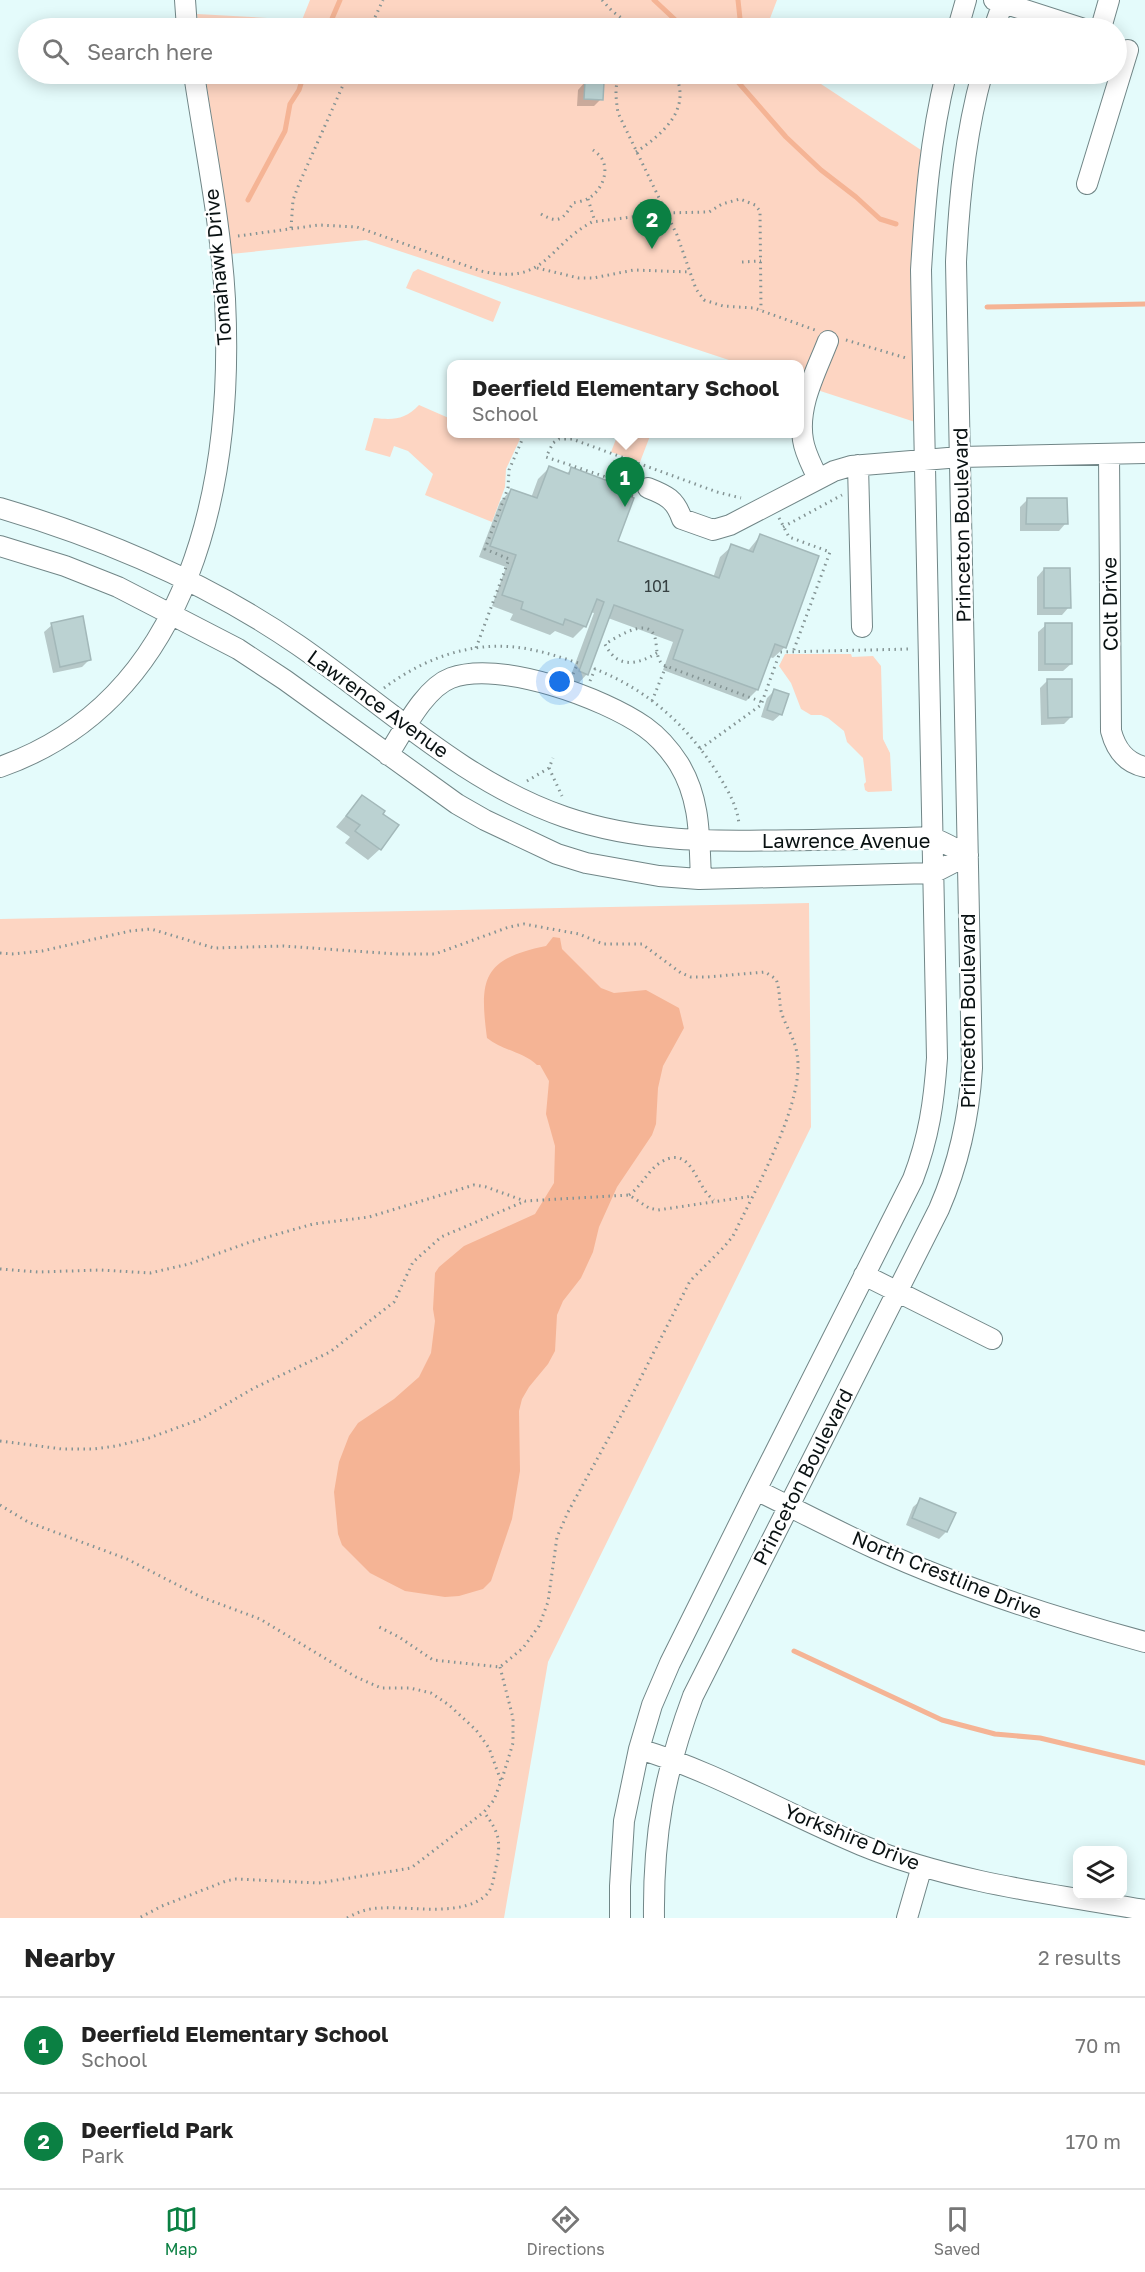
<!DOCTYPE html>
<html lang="en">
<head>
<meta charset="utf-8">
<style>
	:root { --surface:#fff; --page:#f2f2f2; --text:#222; --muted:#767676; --line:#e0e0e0; --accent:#0b8043 }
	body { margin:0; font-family:"Golos Text",sans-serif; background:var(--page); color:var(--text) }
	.controls { position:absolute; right:18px; bottom:18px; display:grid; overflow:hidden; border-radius:12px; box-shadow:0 3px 15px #0003 }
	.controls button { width:54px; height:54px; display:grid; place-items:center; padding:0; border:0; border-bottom:2px solid var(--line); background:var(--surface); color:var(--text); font:30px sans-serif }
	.you { position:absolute; left:560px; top:682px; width:21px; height:21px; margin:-15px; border:4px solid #fff; border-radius:50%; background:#1a73e8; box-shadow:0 0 0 9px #1a73e833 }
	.badge { display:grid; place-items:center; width:39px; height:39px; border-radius:50%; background:var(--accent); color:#fff; font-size:20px; font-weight:700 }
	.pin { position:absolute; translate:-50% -50px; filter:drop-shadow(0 2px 3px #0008) }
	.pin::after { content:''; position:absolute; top:32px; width:21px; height:18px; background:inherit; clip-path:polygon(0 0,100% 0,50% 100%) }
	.popup { position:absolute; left:447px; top:360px; width:357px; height:78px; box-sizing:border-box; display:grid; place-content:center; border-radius:12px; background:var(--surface); filter:drop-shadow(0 2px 4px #0005); font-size:20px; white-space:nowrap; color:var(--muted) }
	.popup b { font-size:22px; color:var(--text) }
	.popup::after { content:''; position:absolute; left:50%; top:100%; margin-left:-12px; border:12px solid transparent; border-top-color:var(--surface) }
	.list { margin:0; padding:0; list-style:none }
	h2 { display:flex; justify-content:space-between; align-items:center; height:78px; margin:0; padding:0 24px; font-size:26px }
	h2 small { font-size:20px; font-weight:400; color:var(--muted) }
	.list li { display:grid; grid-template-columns:39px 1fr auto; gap:18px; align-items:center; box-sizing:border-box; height:96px; padding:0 24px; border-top:2px solid var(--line) }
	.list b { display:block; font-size:22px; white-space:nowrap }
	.list p { margin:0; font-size:20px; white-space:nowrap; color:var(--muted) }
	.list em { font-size:20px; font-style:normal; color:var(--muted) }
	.icon { flex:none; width:33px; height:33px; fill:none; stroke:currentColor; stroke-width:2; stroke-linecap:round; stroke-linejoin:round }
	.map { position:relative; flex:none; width:1145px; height:1918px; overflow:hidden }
	.search { position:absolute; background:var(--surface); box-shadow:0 3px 15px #0003; left:18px; right:18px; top:18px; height:66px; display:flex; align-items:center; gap:15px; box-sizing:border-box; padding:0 21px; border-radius:33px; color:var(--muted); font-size:22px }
	.sheet { height:270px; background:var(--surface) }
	nav { display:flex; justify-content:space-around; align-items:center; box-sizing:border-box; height:84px; border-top:2px solid var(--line); background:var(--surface); font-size:16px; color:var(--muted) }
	nav a { display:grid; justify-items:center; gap:3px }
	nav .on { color:var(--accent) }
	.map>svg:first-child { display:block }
	.green { fill:#fdd5c2 }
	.water { fill:#f5b495 }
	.shadow { fill:#0003 }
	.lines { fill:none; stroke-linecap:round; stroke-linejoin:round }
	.stream { stroke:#f5b495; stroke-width:5 }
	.building { fill:#bbd2d2; stroke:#a3b8b9; stroke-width:1.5 }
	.minor-casing { stroke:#718687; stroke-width:22 }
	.path { stroke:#849494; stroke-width:3; stroke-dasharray:1.5 4.5; stroke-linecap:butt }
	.minor { stroke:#fff; stroke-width:20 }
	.labels { text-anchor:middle; stroke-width:5; stroke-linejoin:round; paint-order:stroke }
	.number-label { font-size:16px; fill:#364142 }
	.street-label { font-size:20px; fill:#091112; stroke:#fff }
</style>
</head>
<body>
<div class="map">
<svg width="1145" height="1918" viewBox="0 0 1145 1918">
	<rect width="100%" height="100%" fill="#e4fbfb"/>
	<path class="green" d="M 310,0 L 777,0 L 769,21 L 772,28 L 199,28 L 197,14 L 302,20 Z
		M 205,74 L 812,74 L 821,84 L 921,150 C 912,241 914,331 915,422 L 799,384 L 799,364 L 741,364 L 366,240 L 231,254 Z
		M 418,269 L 501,302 L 493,322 L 406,288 L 413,272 Z
		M 419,405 L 451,419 L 451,434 L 513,434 L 520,439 L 506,469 L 505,487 L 492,522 L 425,495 L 433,474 L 408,451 L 394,446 L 390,457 L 365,450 L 374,418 C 393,420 405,420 419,405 Z
		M 618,434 L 643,434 L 650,436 L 640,462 L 611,452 Z
		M 785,654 L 851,654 L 852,657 L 873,656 L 881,666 L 883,739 L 890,753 L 892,791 L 868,792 L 865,790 L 864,784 L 866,782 L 863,758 L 847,742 L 844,731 L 828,718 L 821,715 L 811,715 L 801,709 L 791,683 L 779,666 Z
		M 809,903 L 811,1127 L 548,1662 L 504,1918 L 0,1918 L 0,919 Z"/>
	<path class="water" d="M 553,937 L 560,938 L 562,949 L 601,988 L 614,993 L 646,990 L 679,1008 L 684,1028 L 663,1066 L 658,1088 L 656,1124 L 652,1135 L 617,1187 L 599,1227 L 593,1252 L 581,1278 L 563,1301 L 557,1315 L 555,1351 L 548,1364 L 529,1387 L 522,1399 L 519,1411 L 520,1471 L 512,1519 L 491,1581 L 483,1589 L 459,1596 L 445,1597 L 405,1591 L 370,1573 L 342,1545 L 338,1534 L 334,1492 L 339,1462 L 349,1436 L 358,1423 L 394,1399 L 419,1377 L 431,1353 L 435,1321 L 433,1309 L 435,1273 L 439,1267 L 464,1246 L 535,1214 L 554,1183 L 555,1146 L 546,1114 L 549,1081 L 540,1065 L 537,1065 C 523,1052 502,1050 487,1038 C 479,978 483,959 546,946 Z"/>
	<path class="shadow" d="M 585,82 L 601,99 L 594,106 L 577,106 L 578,90 Z
		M 549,468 L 566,474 L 572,469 L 612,491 L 616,542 L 713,578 L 720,557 L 732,546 L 747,552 L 760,536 L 785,647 L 773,658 L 769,657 L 757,690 L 746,701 L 663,670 L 673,642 L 608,618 L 587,674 L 576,686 L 568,683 L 594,613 L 590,612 L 585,626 L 573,638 L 555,631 L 550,635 L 510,620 L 513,614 L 492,606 L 506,567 L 479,557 L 500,502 L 511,490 L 531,498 L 538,479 Z
		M 1027,500 L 1066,523 L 1059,531 L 1020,531 L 1020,507 Z
		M 1044,569 L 1069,607 L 1062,615 L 1037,615 L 1037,577 Z
		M 52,625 L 89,660 L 82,667 L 53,673 L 44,632 Z
		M 1046,625 L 1071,664 L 1063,671 L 1038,671 L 1038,632 Z
		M 1048,680 L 1071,717 L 1064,724 L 1041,725 L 1040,688 Z
		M 774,691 L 781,714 L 773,721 L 761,717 L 767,698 Z
		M 362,797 L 380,849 L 368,860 L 345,843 L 350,837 L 336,827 Z
		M 921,1500 L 946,1532 L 939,1539 L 906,1525 L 913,1507 Z"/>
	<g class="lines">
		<path class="stream" d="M 654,0 L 684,28
			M 738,0 L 741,28
			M 328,28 L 340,0
			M 731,74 L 786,137 L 821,170 L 856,197 L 880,219 L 896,224
			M 248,200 L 285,131 L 290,104 L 299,90 L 304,74
			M 987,307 L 1145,304
			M 794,1651 L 942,1720 L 995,1734 L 1040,1738 L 1145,1763"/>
	</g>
	<path class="building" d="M 585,81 L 604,82 L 603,100 L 584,99 Z
		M 549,466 L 569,474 L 571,467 L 616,484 L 614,490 L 634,498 L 618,541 L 719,578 L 731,544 L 753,552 L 760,534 L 819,556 L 786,648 L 775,644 L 758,690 L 673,659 L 683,630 L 614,605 L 588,675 L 579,671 L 604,602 L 597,599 L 586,627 L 565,619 L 563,625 L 521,609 L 523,602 L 502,595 L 516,555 L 490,546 L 511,489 L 537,498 Z
		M 1027,498 L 1067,498 L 1068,524 L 1026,524 Z
		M 1044,568 L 1070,568 L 1071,608 L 1044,608 Z
		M 83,616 L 91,660 L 60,667 L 51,623 Z
		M 1045,623 L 1072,623 L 1072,664 L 1045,664 Z
		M 1047,679 L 1072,679 L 1072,717 L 1048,718 Z
		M 774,689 L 789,694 L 782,715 L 767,710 Z
		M 362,795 L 385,811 L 383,814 L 399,825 L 381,850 L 355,831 L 360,825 L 346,816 Z
		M 920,1498 L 956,1513 L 947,1532 L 912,1518 Z"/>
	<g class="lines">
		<defs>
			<path id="minor" d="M 185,0 L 187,28
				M 994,0 L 1081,28
				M 958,28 L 966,0
				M 994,28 L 1004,0
				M 1101,28 L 1109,0
				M 1087,184 L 1128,50
				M 1109,454 L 1111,731 C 1116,750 1126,763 1145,767
				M 858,465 L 862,627
				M 818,479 C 813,467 805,454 803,440 C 797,406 816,372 828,341
				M 648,488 C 666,495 675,499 682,519 L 713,530 L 730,525 L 834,471 L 851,466 L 960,457 L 1145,453
				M 0,508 C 105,539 208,583 298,645 C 385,705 465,783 565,817 C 646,845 729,841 813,840 C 843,839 873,839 903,838 C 913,838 926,836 935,839 C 946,843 957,850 968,855
				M 0,546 L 65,566 L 118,587 L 238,649 L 285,680 L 457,804 L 485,820 L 557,854 L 586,863 L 659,876 L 699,879 L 933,873 L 968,855
				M 388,755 C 403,732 424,688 451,678 C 500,660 604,698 645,727 C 659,737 670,750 679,764 C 701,800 699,838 701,879
				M 0,767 C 193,699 234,480 225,299 C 221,224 205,148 194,74
				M 864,1275 L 992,1339
				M 756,1490 C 795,1509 835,1530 874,1548 C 961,1588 1053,1617 1145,1642
				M 639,1749 C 716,1772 786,1814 861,1845 C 951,1882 1050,1894 1145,1910
				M 620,1918 L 620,1886 L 624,1821 L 639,1749 L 652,1705 L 670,1663 L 756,1490 L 913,1179 C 929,1137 934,1102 937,1058 L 921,270 C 925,204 930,139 946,74
				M 654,1918 C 653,1835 664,1774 693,1696 L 939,1209 C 959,1163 969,1118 972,1068 L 956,262 C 959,199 965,135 982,74
				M 907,1918 L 922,1866"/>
		</defs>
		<use href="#minor" class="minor-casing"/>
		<path class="path" d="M 602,0 L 612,11 L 635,28
			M 370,28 L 383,0
			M 620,74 C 614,86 616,99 618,113 L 677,235 L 696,289 L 704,300 L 723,306 L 754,308 L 815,330
			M 636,152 C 663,134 692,109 675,74
			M 588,199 L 595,222
			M 541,214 C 558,224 563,220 573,203 C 577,202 583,201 587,199 C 600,193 609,174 603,161 C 601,156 597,153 593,150
			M 291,228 L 293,200 L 299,184 L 348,74
			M 238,236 L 319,225 L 357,227 L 481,271 C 546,286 546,247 592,222 L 663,213 L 709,212 L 722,204 L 740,199 L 755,205 L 760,211 L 761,310
			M 742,262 L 761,261
			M 537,268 L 579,278 L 593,278 L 634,270 L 690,272
			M 846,340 L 906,358
			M 633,496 L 624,492 L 627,484 L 546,457 L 553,443 L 559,439 L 572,439 L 717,492 L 741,498
			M 779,518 L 789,537 L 830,552 L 793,652
			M 783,527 L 842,495
			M 476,648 L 509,559 L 485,549 L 508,488 L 509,470 L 522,440
			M 657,653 C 637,665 617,669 605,644 C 619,636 653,613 656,643 C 657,652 657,659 663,665 L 762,702
			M 590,681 L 595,669 C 648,690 687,725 718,774 C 728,791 737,805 739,824
			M 384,688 C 427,656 479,638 533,650 C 548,653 563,658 578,663 L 573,674
			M 652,701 L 666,666
			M 700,749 L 761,705 L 780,652 L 911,649
			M 549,768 L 562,796
			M 527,781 L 549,768 L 553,758
			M 0,953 L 12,954 L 42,951 L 130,931 L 151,929 L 214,948 L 283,946 L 396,954 L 435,954 L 509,927 L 524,924 L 579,934 L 603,944 L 642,944 L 681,973 L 691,977 L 707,977 L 765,972 L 776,979 C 780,989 779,1000 781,1011 C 785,1026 795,1038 797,1054 C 806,1101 754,1192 733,1236 L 724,1247 L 690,1281 L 629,1401 L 568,1512 L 557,1537 L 548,1602 L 539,1626 L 523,1648 L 500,1667 L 433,1660 L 399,1637 L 377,1626
			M 629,1195 C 642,1186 648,1169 663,1161 C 693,1145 696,1189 714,1200
			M 0,1269 L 38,1272 L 101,1270 L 150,1273 L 189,1264 L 250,1242 L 313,1224 L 369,1217 L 474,1185 L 486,1187 L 525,1201 L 629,1195 L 649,1208 L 658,1210 L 753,1196
			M 0,1441 L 62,1449 L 93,1449 L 116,1446 L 149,1438 L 201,1419 L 254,1388 L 330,1352 L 394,1302 L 413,1262 L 441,1237 L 523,1202
			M 0,1505 L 28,1522 L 127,1559 L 201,1597 L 260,1619 L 356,1677 L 381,1688 L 410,1688 L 431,1693 L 449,1705 L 476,1730 L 489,1748 L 501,1781 L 494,1800 L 484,1812 L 411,1868 L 319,1883 L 236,1879 L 226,1881 L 162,1906 L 139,1918
			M 500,1667 L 513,1718 L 513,1743 L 502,1779
			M 347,1918 C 358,1912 368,1908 381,1908 C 410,1906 466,1918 488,1893 C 493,1886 494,1876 496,1867 C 501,1841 500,1834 484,1812"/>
		<use href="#minor" class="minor"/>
	</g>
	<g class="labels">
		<g class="number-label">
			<text x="657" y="592">101</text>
		</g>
		<g class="street-label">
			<text transform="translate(218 267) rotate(-95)" y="7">Tomahawk Drive</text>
			<text transform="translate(962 525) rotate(-91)" y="7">Princeton Boulevard</text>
			<text transform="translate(1110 604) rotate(-91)" y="7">Colt Drive</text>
			<text transform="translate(378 704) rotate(36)" y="7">Lawrence Avenue</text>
			<text x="846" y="848">Lawrence Avenue</text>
			<text transform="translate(968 1011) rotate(-90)" y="7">Princeton Boulevard</text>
			<text transform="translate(803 1477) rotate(-63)" y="7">Princeton Boulevard</text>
			<text transform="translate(947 1575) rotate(22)" y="7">North Crestline Drive</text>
			<text transform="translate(852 1837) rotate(22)" y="7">Yorkshire Drive</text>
		</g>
	</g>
</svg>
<div class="controls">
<button><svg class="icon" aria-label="layers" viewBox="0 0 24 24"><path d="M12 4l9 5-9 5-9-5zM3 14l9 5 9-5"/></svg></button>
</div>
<div class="you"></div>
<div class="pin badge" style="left:625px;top:507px">1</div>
<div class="popup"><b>Deerfield Elementary School</b>School</div>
<div class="pin badge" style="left:652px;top:249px">2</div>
<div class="search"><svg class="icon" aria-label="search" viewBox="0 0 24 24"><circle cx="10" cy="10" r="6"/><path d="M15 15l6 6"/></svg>Search here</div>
</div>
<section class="sheet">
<h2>Nearby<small>2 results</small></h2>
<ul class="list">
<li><span class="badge">1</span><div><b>Deerfield Elementary School</b><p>School</p></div><em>70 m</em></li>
<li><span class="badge">2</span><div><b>Deerfield Park</b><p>Park</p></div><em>170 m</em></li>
</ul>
</section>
<nav>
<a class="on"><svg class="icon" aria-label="map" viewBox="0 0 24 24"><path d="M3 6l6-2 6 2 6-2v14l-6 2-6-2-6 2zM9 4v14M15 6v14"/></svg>Map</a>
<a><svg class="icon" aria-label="directions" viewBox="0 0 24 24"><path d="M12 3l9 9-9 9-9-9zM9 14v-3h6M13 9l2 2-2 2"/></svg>Directions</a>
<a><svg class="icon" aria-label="saved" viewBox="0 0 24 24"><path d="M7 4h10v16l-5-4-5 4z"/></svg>Saved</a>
</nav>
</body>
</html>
